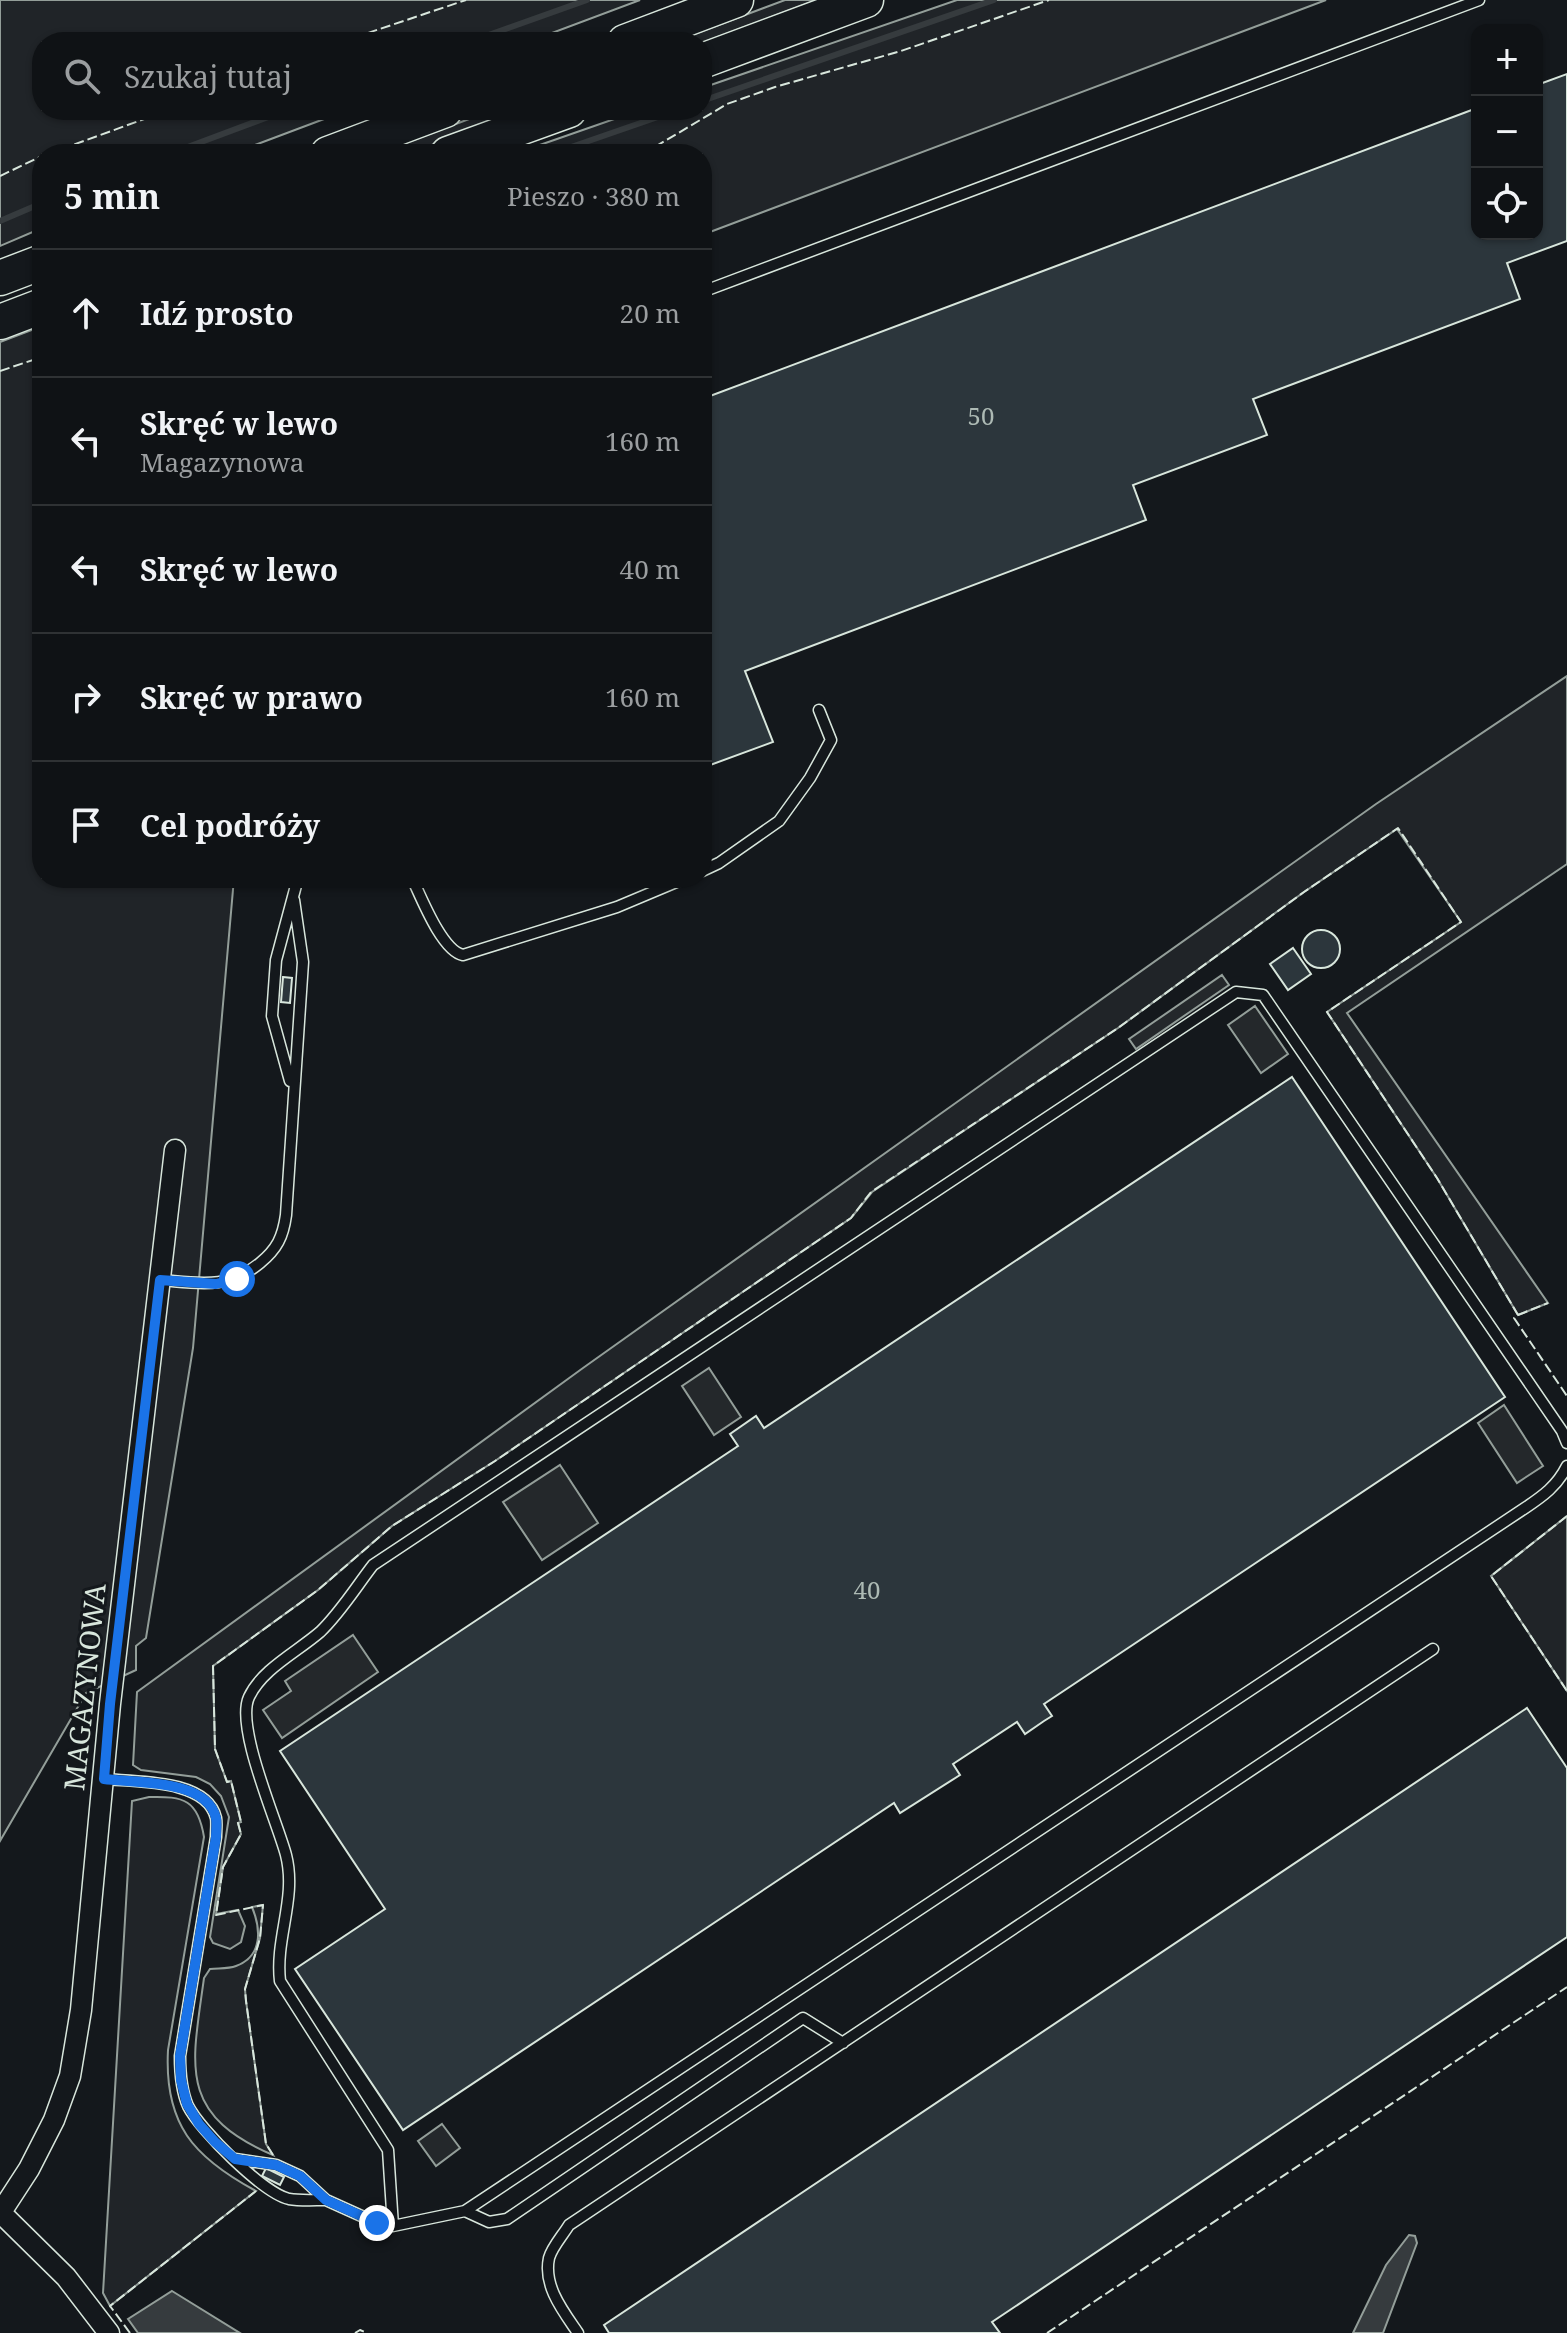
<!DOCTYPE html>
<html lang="pl">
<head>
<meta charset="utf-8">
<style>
	:root { --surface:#0f1215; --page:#181b1e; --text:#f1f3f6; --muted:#9b9ea0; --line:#2f3234 }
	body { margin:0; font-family:"Noto Serif",serif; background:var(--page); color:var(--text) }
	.controls { position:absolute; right:24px; top:24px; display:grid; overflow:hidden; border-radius:16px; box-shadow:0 2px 6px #0004 }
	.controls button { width:72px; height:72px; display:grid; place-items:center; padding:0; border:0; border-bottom:2px solid var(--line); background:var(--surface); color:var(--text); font:40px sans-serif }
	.stop { position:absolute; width:24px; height:24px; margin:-18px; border:6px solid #1a73e8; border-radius:50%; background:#fff }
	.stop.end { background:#1a73e8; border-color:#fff; box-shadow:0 2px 8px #0008 }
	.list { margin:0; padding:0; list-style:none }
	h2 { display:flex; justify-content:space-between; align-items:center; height:104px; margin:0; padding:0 32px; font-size:34px }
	h2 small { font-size:26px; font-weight:400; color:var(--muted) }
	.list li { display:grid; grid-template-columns:52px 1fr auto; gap:24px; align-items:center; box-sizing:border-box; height:128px; padding:0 32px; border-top:2px solid var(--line) }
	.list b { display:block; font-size:30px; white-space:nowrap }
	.list p { margin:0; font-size:26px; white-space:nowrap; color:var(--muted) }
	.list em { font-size:26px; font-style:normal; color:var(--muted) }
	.icon { flex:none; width:44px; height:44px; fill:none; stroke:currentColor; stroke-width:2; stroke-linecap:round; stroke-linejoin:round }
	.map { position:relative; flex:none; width:1567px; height:2333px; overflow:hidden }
	.search { position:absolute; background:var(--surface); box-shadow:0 2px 6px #0004; left:32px; top:32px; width:680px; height:88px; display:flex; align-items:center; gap:20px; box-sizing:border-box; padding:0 28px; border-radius:32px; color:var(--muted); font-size:30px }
	.panel { position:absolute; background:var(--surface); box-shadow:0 2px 6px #0004; left:32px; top:144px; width:680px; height:744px; border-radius:32px }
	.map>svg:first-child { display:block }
	.green { fill:#202428; stroke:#939e99; stroke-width:2 }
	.parking { fill:#24282b; stroke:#939e99; stroke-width:2 }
	.water { fill:#363b3e; stroke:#939e99; stroke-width:2 }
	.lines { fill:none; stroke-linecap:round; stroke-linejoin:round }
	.stream { stroke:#363b3e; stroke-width:6 }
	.building { fill:#2c363c; stroke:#d8e6dc; stroke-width:2 }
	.service-casing { stroke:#d8e6dc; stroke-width:13 }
	.minor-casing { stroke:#d8e6dc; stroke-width:23 }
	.motorway-casing { stroke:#d8e6dc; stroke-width:37 }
	.service { stroke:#14181c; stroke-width:10 }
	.minor { stroke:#14181c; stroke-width:20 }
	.motorway { stroke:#14181c; stroke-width:34 }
	.fence { stroke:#d8e6dc; stroke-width:2; stroke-dasharray:10 4; stroke-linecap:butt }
	.route { stroke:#1a73e8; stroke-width:10 }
	.labels { text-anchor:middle; stroke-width:6; stroke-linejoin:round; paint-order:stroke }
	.number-label { font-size:24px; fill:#adbab4 }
	.street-label { font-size:28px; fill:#d8e6dc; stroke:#14181c }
</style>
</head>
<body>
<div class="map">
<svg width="1567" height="2333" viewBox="0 0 1567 2333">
	<rect width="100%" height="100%" fill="#14181c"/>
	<path class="green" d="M 0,0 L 640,0 L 528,42 L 42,42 L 42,110 L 348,110 L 231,154 L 42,154 L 42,228 L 0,246 Z
		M 785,0 L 817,0 L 702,43 L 673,42 Z
		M 957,0 L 1326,0 L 702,235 L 702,154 L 514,154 L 640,110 L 702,110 L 702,88 Z
		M 493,110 L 524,110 L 408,154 L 376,154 Z
		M 42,326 L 42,878 L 234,878 L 193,1348 L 146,1638 L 136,1646 L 136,1670 L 86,1693 L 0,1841 L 0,342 Z
		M 1567,676 L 1567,864 L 1347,1013 L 1548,1303 L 1518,1315 L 1437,1178 L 1327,1012 L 1461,922 L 1397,829 L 1304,892 L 1118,1028 L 872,1192 L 851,1218 L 495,1461 L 392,1526 L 318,1590 L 213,1666 L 215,1749 L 227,1782 L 231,1781 L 241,1822 L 238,1823 L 241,1834 L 223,1867 L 216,1914 L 238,1910 L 245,1926 L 241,1942 L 230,1949 L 213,1943 L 210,1937 L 229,1817 L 221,1796 L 210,1784 L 196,1777 L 141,1770 L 133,1765 L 137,1692 L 583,1368 L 1376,804 Z
		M 1567,1516 L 1567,1691 L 1491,1576 Z
		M 149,1797 C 184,1796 198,1800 204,1837 L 168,2050 C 164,2124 193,2157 256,2191 L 110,2306 L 103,2293 L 132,1801 Z
		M 263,1905 L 260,1938 L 245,1989 L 246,2001 L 266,2144 L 273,2155 C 177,2114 192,2066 204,1978 L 210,1969 C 219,1968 228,1969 236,1966 C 263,1956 261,1929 252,1907 Z"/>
	<path class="parking" d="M 1222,975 L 1229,985 L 1136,1049 L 1129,1039 Z
		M 1255,1006 L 1288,1054 L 1261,1073 L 1228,1025 Z
		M 709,1368 L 741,1417 L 714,1435 L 682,1386 Z
		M 1504,1405 L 1543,1466 L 1517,1483 L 1478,1423 Z
		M 560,1465 L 598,1523 L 542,1560 L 503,1502 Z
		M 353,1635 L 378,1672 L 282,1738 L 263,1710 L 291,1691 L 285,1681 Z
		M 442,2124 L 460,2148 L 436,2166 L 418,2141 Z"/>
	<path class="water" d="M 1409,2235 L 1415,2236 L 1417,2243 L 1383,2333 L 1353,2333 L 1386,2265 Z
		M 172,2291 L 240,2333 L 138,2333 L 128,2319 Z"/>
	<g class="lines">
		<path class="stream" d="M 469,42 L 587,0
			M 702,101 L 994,0
			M 169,154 L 287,110
			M 551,154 L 678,110
			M 0,221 L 42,203"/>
	</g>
	<path class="building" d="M 1567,74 L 1567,241 L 1507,263 L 1520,299 L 1253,399 L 1267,435 L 1133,485 L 1146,520 L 745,671 L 773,742 L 702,768 L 702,399 L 1477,108 L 1477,234 L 1537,234 L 1537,85 Z
		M1302 949a19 19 0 1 1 38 0a19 19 0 1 1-38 0Z
		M 1293,948 L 1311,974 L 1288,990 L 1270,964 Z
		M 283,977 L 292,978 L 290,1003 L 281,1002 Z
		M 1292,1077 L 1505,1397 L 1044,1704 L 1052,1716 L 1044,1721 L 1025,1734 L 1017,1722 L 953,1764 L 960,1775 L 900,1813 L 894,1803 L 403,2130 L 295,1969 L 385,1909 L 280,1751 L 738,1446 L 730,1434 L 756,1416 L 764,1428 Z
		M 1527,1708 L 1567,1768 L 1567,1937 L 992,2322 L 1000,2333 L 609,2333 L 604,2325 Z
		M 266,2168 L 284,2177 L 280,2185 L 262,2176 Z"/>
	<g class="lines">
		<defs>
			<path id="service" d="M 702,292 L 1479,0
				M 702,871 L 719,863 L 779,821 L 810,778 L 831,740 L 819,710
				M 412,878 C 421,897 442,951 463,955 L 617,907 L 686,878
				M 290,1081 L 272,1016 L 276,960 L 298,878
				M 160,1280 C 199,1283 227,1290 260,1263 C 277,1249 283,1237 286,1215 L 303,962 L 294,900
				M 104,1779 C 136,1782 207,1779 216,1818 C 217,1823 216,1831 216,1837 L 180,2056 C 180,2073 181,2090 188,2106 C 200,2130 263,2193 289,2199 C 300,2201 314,2200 326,2200
				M 235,2159 L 276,2165 L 300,2176 L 326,2200 L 377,2223 L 393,2226 L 465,2211 L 1525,1508 C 1543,1496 1557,1486 1567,1466
				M 465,2211 L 489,2222 L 507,2219 L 803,2018 L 843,2043
				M 393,2226 L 388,2150 L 280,1981 C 275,1938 297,1898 286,1855 C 277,1821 235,1727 249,1697 C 262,1669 297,1652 320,1632 C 340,1613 356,1587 373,1565 L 1236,992 L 1263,995 L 1562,1431 L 1567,1443
				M 578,2333 C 563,2311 543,2286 549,2258 C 552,2247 563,2235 569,2225 L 1433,1649"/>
			<path id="minor" d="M 0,2212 L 66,2277 L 109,2333
				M 1,2212 L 29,2169 L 54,2120 L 70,2076 L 81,2010 L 110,1704 L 175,1150"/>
			<path id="motorway" d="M 625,42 L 736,0
				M 702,61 L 866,0
				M 328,154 L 445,110
				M 448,154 L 569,110
				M 0,278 L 42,262
				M 0,322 L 42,306"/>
		</defs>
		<use href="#service" class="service-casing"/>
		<use href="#minor" class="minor-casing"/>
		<use href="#motorway" class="motorway-casing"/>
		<use href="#service" class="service"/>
		<use href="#minor" class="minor"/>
		<use href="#motorway" class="motorway"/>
		<path class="fence" d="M 341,42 L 466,0
			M 48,154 L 169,110
			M 643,154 L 727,104 L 775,87 L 901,51 L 1049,0
			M 0,176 L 42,156
			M 0,371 L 42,357
			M 1518,1315 L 1548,1303
			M 1567,1516 L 1491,1576 L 1567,1691
			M 273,2155 L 266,2144 L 246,2001 L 245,1989 L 260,1938 L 263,1905 L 216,1915 L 223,1867 L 241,1834 L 238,1823 L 241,1822 L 231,1781 L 227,1782 L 215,1749 L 213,1666 L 318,1590 L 392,1526 L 495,1461 L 851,1218 L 871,1192 L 1118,1028 L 1304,892 L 1398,828 L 1461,922 L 1327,1012 L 1437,1178 L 1518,1315 L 1514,1318 L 1567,1396
			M 130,2333 L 110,2306 L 256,2191
			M 355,2333 L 360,2330 L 367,2333
			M 1047,2333 L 1567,1987"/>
	</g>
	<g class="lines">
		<path class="route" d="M 237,1279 L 216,1284 L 160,1280 L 110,1704 L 104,1779 C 136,1783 207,1779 216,1818 C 217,1823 216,1831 216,1837 L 180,2056 L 181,2080 L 187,2104 L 199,2124 L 215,2142 L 235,2159 L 276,2165 L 300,2176 L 326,2200 L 377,2223"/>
	</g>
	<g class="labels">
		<g class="number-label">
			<text x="981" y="425">50</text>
			<text x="867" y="1599">40</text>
		</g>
		<g class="street-label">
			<text transform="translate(85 1687) rotate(-84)" y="10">MAGAZYNOWA</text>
		</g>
	</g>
</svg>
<div class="controls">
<button>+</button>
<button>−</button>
<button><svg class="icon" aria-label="locate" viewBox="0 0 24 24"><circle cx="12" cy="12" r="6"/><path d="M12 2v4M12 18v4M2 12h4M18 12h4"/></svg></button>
</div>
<div class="stop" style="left:237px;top:1279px"></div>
<div class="stop end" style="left:377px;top:2223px"></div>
<div class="search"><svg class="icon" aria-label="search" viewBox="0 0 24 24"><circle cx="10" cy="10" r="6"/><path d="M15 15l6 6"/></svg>Szukaj tutaj</div>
<section class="panel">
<h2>5 min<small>Pieszo · 380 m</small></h2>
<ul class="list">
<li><svg class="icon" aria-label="ahead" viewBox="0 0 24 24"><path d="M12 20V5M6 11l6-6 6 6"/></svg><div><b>Idź prosto</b></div><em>20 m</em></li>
<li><svg class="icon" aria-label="left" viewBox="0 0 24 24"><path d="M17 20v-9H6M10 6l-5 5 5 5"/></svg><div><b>Skręć w lewo</b><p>Magazynowa</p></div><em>160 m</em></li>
<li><svg class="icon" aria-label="left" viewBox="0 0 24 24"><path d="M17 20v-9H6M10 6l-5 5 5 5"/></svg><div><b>Skręć w lewo</b></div><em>40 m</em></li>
<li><svg class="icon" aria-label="right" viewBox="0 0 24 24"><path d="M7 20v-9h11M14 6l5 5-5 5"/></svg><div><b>Skręć w prawo</b></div><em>160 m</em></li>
<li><svg class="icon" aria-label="arrive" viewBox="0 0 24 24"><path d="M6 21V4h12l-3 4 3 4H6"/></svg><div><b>Cel podróży</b></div></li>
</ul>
</section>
</div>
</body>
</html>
